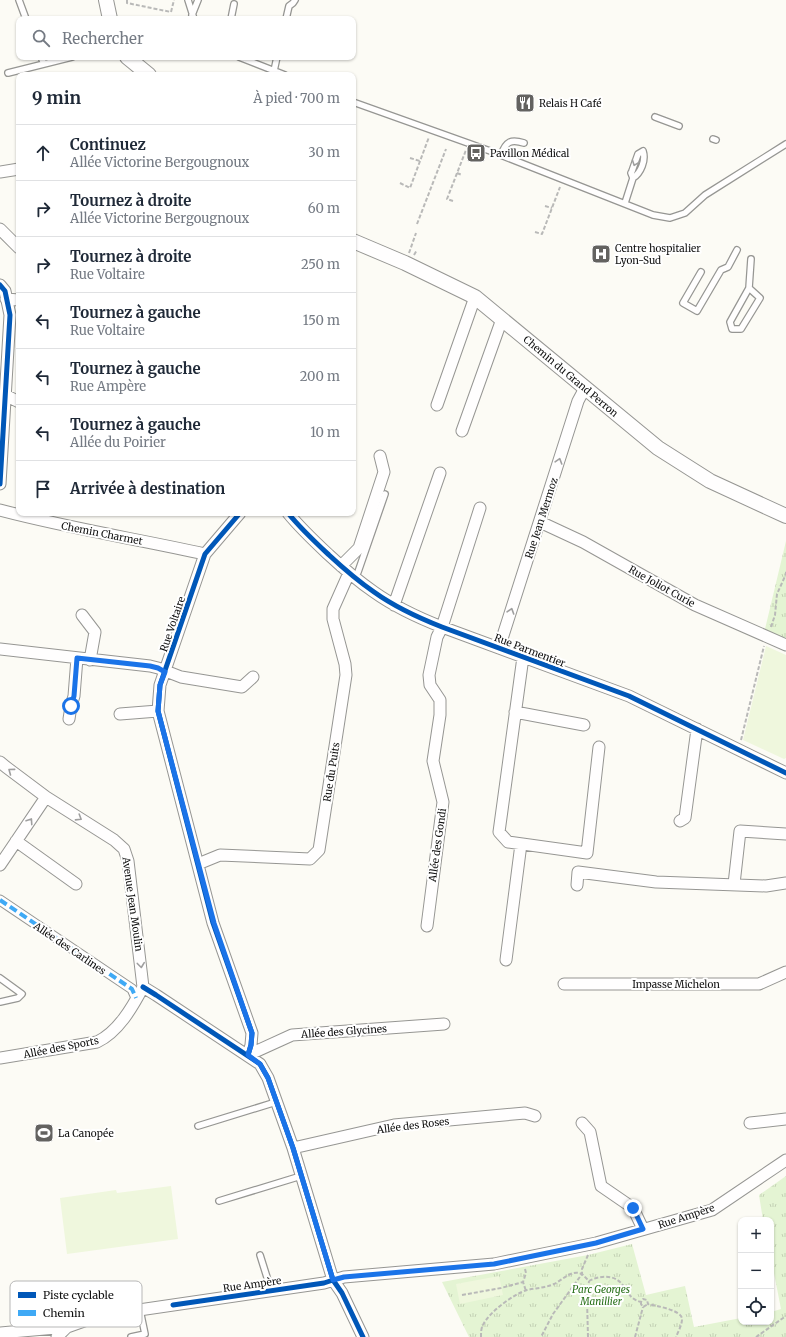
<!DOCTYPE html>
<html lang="fr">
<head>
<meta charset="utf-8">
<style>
	:root { --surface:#fff; --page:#f2f2f3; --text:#1f2937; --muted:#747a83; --line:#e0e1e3 }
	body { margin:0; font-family:Merriweather,serif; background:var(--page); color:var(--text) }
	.controls { position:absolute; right:12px; bottom:12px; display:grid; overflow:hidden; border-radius:8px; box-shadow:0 1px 3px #0004 }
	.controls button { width:36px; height:36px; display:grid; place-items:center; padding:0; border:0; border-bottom:1px solid var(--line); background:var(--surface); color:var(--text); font:20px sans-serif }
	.stop { position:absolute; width:12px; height:12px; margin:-9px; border:3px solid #1a73e8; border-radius:50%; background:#fff }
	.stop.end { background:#1a73e8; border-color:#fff; box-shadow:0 1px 4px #0008 }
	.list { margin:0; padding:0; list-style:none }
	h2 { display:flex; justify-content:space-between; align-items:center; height:52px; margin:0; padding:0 16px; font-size:17px }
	h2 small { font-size:13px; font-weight:400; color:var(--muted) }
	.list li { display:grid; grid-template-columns:26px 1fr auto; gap:12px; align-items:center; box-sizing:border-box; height:56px; padding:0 16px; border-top:1px solid var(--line) }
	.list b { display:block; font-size:15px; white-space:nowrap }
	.list p { margin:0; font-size:13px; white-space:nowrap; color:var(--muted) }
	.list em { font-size:13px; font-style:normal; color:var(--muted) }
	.icon { flex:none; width:22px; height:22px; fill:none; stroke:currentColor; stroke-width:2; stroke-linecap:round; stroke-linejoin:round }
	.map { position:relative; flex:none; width:786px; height:1337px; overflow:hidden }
	.search { position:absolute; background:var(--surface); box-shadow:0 1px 3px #0004; left:16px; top:16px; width:340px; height:44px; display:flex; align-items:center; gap:10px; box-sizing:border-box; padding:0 14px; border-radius:8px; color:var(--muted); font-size:15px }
	.panel { position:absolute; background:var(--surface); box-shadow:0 1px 3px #0004; left:16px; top:72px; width:340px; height:444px; border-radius:8px }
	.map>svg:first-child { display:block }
	.grass { fill:url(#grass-tufts) }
	.pitch { fill:#eff7dd }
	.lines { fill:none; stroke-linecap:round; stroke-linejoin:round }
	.service-casing { stroke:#969693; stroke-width:8 }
	.pedestrian-casing { stroke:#969693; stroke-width:11 }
	.minor-casing { stroke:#969693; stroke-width:13 }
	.tertiary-casing { stroke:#969693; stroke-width:16 }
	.path { stroke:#b9b9b8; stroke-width:2; stroke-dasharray:4 2; stroke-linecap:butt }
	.service { stroke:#fffefe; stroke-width:5.5 }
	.pedestrian { stroke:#fffefe; stroke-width:9 }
	.minor { stroke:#fffefe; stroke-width:11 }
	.tertiary { stroke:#fffefe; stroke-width:14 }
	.quiet { stroke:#3fa9f5; stroke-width:4; stroke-dasharray:8 4; stroke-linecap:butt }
	.cycleway-casing { stroke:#fff; stroke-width:8 }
	.cycleway { stroke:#0057b8; stroke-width:5 }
	.oneway { stroke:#9f9f9f }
	.route { stroke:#1a73e8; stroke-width:5 }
	.labels { text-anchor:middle; stroke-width:4; stroke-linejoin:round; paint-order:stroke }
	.poi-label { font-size:10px; fill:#101010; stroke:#fff; text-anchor:start }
	.street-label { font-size:10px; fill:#101010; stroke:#fff }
	.park-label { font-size:10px; font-style:italic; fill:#276f18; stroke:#fff }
	.key { fill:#fff; stroke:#b7b7b7; stroke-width:1 }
	.key-label { font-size:11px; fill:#101010 }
</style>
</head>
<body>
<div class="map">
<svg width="786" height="1337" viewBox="0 0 786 1337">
	<defs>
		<pattern id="grass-tufts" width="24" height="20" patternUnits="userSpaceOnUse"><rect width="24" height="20" fill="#e4f4d3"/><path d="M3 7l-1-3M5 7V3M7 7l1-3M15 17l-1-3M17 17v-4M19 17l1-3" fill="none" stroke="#c3d0b4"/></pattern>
	</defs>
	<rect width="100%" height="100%" fill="#fcfbf5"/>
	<path class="grass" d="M 786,541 L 786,639 L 765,629 Z
		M 786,1176 L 786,1337 L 469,1337 L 442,1282 L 588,1255 L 632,1244 L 646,1295 L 685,1286 L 694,1327 L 741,1318 L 741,1322 L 771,1322 L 771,1312 L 781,1309 L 771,1258 L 771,1220 L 763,1220 L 759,1195 Z"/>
	<path class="pitch" d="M 766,646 L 786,655 L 786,758 L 784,759 L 743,740 Z
		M 171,1186 L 178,1239 L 67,1254 L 60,1198 L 116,1190 L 117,1193 Z
		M 499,1276 L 503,1295 L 460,1304 L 456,1284 Z"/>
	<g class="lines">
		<defs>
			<path id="service" d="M 19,0 L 26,19
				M 188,0 L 194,19
				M 192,15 L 198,0
				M 231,19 L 234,4
				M 286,19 L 289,6 L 293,3 L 295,0
				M 41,57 L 44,64 L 72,57
				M 239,57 L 285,75
				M 274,71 L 277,57
				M 8,73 L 44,64
				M 353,102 L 493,152 L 653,215 L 670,218 L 685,213 L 705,195 L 786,144
				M 655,117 L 679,126
				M 713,139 L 716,140
				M 501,155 C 506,141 511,139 524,143
				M 625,203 L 633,178 L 631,173 L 632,171 L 638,154 L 643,151 C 646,160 641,173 633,178
				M 701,272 L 683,303 L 697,311 L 721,270 L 728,267 L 737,250
				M 749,288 L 760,298 L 741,329 L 732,329 L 730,322 L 749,288 L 751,259
				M 354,577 L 358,572 L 385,494
				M 0,978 L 22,994 L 18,998 L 0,1002
				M 198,1126 L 276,1102
				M 219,1201 L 301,1176
				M 260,1255 L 271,1290
				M 131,1337 L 145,1334 L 140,1310"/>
			<path id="pedestrian" d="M 0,900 L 126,985 L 132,989 L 136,998"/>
			<path id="minor" d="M 0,172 L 19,169
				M 0,229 L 19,248
				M 0,285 L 5,291 L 10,315 L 0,484
				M 6,299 L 19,300
				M 5,395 L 19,402
				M 437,405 L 475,297
				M 462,431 L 502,319
				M 0,510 C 68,528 137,539 205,554
				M 240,513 L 205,554 L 160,685 L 158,711 L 213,923 L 252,1033 L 251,1045 L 248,1055
				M 288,513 C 301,529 314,541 329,555 C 343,568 358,581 374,592 C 395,607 419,618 442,627 L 629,696 L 786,773
				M 540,522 L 583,542 L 695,605 L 786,645
				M 341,566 L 359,548 L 384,472 L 380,456
				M 394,605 L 440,473
				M 82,615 L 95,632 L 90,660
				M 499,648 L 578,401 L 585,388
				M 0,649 L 150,666 L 158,668 L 181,677 L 242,687 L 253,677
				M 523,657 L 499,832 L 508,842 L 587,853 L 599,747
				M 515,712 L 584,725
				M 120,714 L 158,711
				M 69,719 L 71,706 L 74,696 L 77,658
				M 0,762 L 6,767 L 46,797 L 114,840 L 124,849 L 128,861 L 143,987
				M 680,821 L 685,818 L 697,729
				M 16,841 L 76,884
				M 198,864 L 220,855 L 310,859 L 319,850 L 346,675 L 345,664 L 333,619 L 333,609 L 349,573
				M 0,865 L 46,797
				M 734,884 L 740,831 L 786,834
				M 577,885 L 578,872 L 656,882 L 766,886 L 786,883
				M 427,926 L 443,802 L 433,761 L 440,715 L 440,700 L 430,685 L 429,675 L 437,637 L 442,627 L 480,508
				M 506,960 L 521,844
				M 564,984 L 759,984 L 786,972
				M 143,987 L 156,995 L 260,1064 L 268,1078 L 293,1148 L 333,1280 L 342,1293 L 363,1337
				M 248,1055 L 292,1035 L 444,1024
				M 0,1058 L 97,1042 C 118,1032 132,1008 143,987
				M 582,1123 L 590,1132 L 601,1186 L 633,1208 L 643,1229
				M 750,1123 L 786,1119
				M 293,1148 L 394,1125 L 525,1113 L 535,1116
				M 0,1333 L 67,1327
				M 57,1337 L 67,1327 L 98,1316 L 324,1283 L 344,1277 L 494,1264 L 596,1243 L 712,1210 L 786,1160"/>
			<path id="tertiary" d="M 106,0 L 110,19
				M 127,57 L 149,75
				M 353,241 L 405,263 L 475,297 L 658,448 L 710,481 L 786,516"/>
		</defs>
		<use href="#service" class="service-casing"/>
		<use href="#pedestrian" class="pedestrian-casing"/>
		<use href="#minor" class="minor-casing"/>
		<use href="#tertiary" class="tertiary-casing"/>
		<path class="path" d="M 127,0 L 127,3 L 171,12 L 174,0
			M 410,158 L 420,161
			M 457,173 L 462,175
			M 400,183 L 410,188 L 429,137
			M 453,201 L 447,199 L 466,150
			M 545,206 L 552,208
			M 417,224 L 446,149
			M 535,232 L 542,234 L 560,187
			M 409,253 L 416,233
			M 414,255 L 417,250
			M 771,627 L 775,615 L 777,594 L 786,574 L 786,571
			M 741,740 L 764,646
			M 588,1255 L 582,1269 L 582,1274 L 589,1281 C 598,1276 613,1274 621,1283 C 628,1291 629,1299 641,1302 L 643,1299 L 647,1300 L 648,1304 C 656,1306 682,1310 682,1319 C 682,1325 678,1332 676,1337
			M 525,1269 L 526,1273 L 523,1282 L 526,1291
			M 462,1295 L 501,1288 L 523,1282
			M 641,1302 L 641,1304 L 643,1307 L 648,1304
			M 481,1337 C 481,1333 481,1328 483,1325 C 489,1312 514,1294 527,1290 C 536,1288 545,1288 554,1284 C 563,1280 571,1269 582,1274 L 553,1314 L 541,1337
			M 588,1337 L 587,1300 L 589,1281
			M 635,1337 L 643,1307
			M 756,1337 L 786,1316"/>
		<use href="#service" class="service"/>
		<use href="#pedestrian" class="pedestrian"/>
		<use href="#minor" class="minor"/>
		<use href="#tertiary" class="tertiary"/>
		<path class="quiet" d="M 0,900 L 126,985 L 132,989 L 136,998"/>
		<defs>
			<path id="cycleway" d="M 0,285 L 5,291 L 10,315 L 0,484
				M 240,513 L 205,554 L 160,685 L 158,711 L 213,923 L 252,1033 L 251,1045 L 248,1055
				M 288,513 C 301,529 314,541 329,555 C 343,568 358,581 374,592 C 395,607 419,618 442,627 L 629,696 L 786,773
				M 143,987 L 156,995 L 260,1064 L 268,1078 L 293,1148 L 333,1280 L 342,1293 L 363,1337
				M 173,1305 L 324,1283 L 333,1280"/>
		</defs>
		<use href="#cycleway" class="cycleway-casing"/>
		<use href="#cycleway" class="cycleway"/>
	</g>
	<defs><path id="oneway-chevron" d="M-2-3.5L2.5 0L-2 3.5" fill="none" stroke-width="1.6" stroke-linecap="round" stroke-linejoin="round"/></defs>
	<g class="oneway">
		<use href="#oneway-chevron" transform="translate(635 163) rotate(110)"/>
		<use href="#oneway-chevron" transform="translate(559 461) rotate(-73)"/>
		<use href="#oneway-chevron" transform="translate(511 611) rotate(-72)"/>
		<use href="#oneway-chevron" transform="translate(11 771) rotate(-143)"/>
		<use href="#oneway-chevron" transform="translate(79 818) rotate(32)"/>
		<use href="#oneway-chevron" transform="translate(30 821) rotate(-56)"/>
		<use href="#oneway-chevron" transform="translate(141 965) rotate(83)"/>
	</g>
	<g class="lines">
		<path class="route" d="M 71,706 L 74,696 L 77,658 L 150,666 L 158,668 L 165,672 L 160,685 L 158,711 L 214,923 L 252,1033 L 251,1045 L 248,1055 L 260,1064 L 268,1078 L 293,1148 L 333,1280 L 344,1277 L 494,1264 L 596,1243 L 643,1229 L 633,1208"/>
	</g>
	<defs>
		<symbol id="restaurant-square" viewBox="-11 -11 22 22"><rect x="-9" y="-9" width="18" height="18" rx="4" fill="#636260" stroke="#fff"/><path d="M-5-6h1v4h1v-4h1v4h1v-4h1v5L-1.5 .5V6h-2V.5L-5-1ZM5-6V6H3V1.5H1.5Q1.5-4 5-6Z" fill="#fff"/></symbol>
		<symbol id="bus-square" viewBox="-11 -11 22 22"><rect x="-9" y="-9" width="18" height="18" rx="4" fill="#636260" stroke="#fff"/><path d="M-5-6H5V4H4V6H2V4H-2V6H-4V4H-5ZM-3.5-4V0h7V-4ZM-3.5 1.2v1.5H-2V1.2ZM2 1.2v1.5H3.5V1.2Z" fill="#fff"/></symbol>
		<symbol id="hospital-square" viewBox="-11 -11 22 22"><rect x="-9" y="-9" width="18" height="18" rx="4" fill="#636260" stroke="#fff"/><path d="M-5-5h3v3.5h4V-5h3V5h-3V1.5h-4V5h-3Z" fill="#fff"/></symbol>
		<symbol id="stadium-square" viewBox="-11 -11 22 22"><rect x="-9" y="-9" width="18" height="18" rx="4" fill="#636260" stroke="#fff"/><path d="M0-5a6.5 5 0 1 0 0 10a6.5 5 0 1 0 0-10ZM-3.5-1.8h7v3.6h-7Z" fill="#fff"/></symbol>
	</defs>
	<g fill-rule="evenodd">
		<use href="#restaurant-square" x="514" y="92" width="22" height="22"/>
		<use href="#bus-square" x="465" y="142" width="22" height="22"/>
		<use href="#hospital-square" x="590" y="243" width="22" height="22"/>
		<use href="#stadium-square" x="33" y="1122" width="22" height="22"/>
	</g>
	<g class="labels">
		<g class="poi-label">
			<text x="539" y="107">Relais H Café</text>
			<text x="490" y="157">Pavillon Médical</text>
			<text x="615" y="252">Centre hospitalier<tspan x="615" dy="12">Lyon-Sud</tspan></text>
			<text x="58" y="1137">La Canopée</text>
		</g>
		<g class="street-label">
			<text transform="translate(571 376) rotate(40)" y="4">Chemin du Grand Perron</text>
			<text transform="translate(541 518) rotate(-72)" y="4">Rue Jean Mermoz</text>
			<text transform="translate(102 533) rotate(11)" y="4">Chemin Charmet</text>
			<text transform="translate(662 586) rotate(29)" y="4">Rue Joliot Curie</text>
			<text transform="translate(172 624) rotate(-71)" y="4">Rue Voltaire</text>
			<text transform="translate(530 650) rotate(21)" y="4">Rue Parmentier</text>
			<text transform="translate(331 772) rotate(-81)" y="4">Rue du Puits</text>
			<text transform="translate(437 845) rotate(-82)" y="4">Allée des Gondi</text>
			<text transform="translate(133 904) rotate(82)" y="4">Avenue Jean Moulin</text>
			<text transform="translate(70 948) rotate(34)" y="4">Allée des Carlines</text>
			<text x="676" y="988">Impasse Michelon</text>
			<text transform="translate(344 1031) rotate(-4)" y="4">Allée des Glycines</text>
			<text transform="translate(61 1047) rotate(-11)" y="4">Allée des Sports</text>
			<text transform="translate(413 1125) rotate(-7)" y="4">Allée des Roses</text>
			<text transform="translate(686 1216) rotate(-18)" y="4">Rue Ampère</text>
			<text transform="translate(252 1284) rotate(-8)" y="4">Rue Ampère</text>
		</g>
		<g class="park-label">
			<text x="601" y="1293">Parc Georges<tspan x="601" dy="12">Manillier</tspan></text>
		</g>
	</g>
	<rect x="10" y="1281" width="132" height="46" rx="6" class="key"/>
	<rect x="18" y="1292" width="18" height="6" fill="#0057b8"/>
	<rect x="18" y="1310" width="18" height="6" fill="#3fa9f5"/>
	<g class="key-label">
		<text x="43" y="1299">Piste cyclable</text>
		<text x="43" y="1317">Chemin</text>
	</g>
</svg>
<div class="controls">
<button>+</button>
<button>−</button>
<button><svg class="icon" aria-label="locate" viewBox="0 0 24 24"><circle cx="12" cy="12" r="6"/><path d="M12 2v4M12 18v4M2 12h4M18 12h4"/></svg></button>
</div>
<div class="stop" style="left:71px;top:706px"></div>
<div class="stop end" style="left:633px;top:1208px"></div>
<div class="search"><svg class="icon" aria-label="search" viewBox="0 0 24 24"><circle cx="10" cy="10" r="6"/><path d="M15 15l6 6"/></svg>Rechercher</div>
<section class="panel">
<h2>9 min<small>À pied · 700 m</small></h2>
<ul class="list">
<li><svg class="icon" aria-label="ahead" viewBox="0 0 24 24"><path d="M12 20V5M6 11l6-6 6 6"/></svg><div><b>Continuez</b><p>Allée Victorine Bergougnoux</p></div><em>30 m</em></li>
<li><svg class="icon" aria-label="right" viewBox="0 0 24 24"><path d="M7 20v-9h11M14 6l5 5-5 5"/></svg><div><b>Tournez à droite</b><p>Allée Victorine Bergougnoux</p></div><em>60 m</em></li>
<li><svg class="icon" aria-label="right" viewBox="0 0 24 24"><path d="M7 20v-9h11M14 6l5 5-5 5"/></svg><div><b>Tournez à droite</b><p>Rue Voltaire</p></div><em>250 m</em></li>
<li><svg class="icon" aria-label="left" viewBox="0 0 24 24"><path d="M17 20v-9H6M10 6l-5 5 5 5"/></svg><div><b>Tournez à gauche</b><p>Rue Voltaire</p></div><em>150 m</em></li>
<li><svg class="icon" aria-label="left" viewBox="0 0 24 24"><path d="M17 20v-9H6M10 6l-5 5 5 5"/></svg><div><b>Tournez à gauche</b><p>Rue Ampère</p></div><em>200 m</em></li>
<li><svg class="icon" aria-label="left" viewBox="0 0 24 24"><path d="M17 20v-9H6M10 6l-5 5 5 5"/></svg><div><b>Tournez à gauche</b><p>Allée du Poirier</p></div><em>10 m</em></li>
<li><svg class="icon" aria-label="arrive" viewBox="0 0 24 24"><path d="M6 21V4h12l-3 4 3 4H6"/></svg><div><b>Arrivée à destination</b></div></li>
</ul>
</section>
</div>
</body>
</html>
